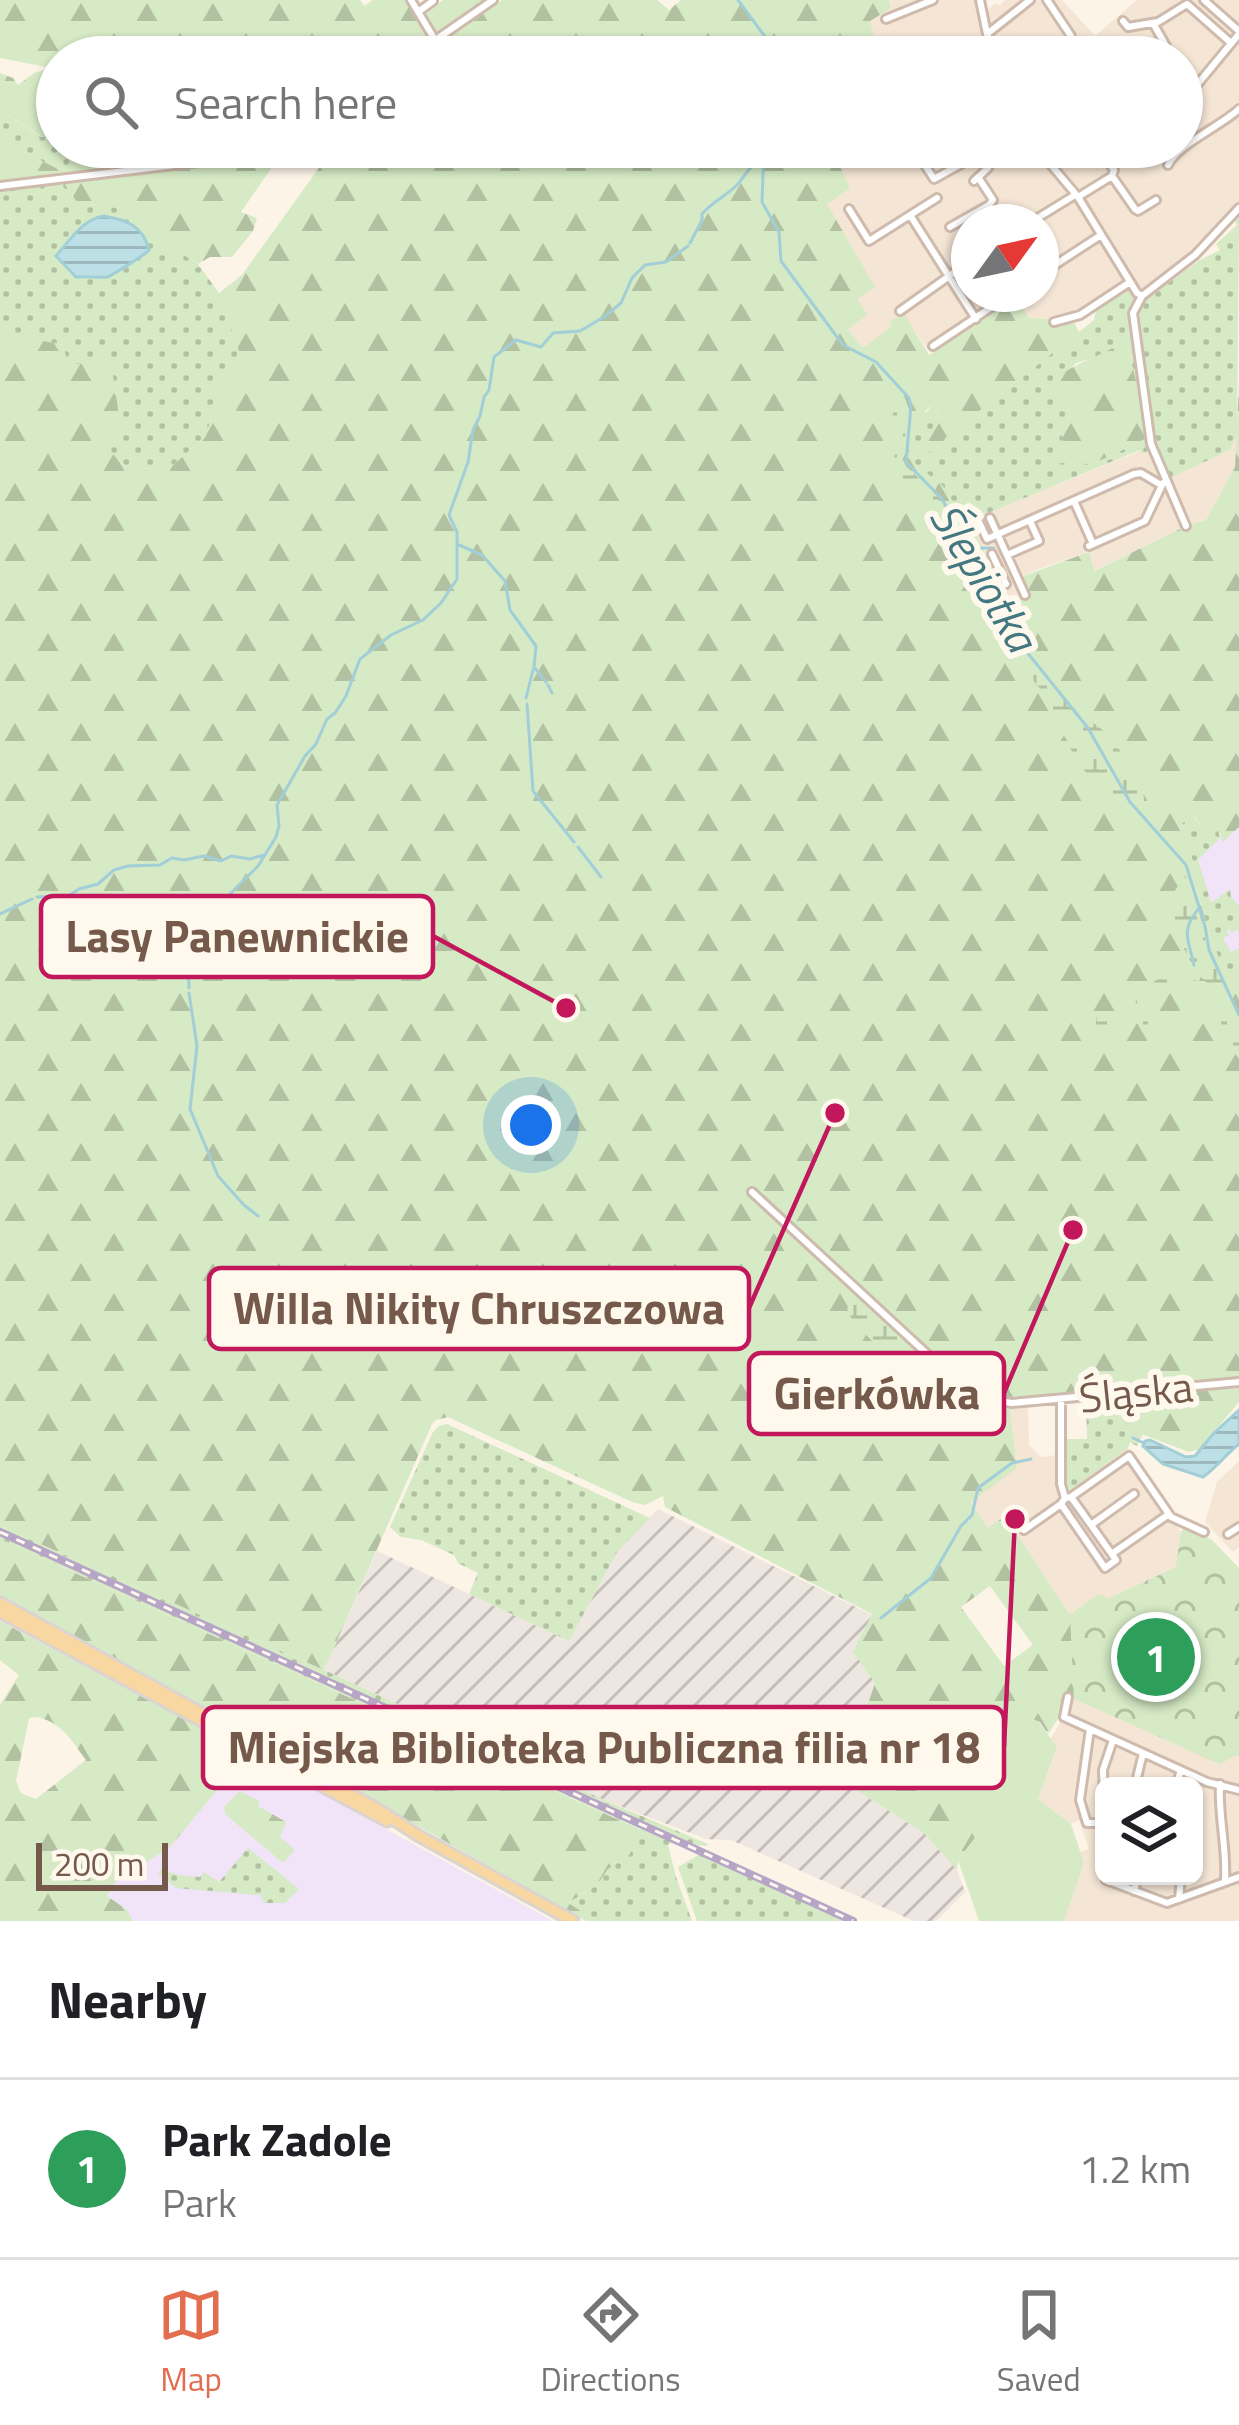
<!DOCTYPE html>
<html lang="en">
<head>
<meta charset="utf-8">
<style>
	:root { --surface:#fff; --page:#f2f2f2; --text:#202124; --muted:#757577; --line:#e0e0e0; --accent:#e36e4f }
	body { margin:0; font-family:"Titillium Web",sans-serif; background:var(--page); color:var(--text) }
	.controls { position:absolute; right:36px; bottom:36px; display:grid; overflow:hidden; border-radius:18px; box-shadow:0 3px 9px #0004 }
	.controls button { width:108px; height:108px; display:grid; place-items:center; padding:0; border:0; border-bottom:3px solid var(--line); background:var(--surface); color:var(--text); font:60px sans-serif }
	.compass { position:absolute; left:951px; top:204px; width:108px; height:108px; border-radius:50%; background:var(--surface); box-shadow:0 3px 9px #0004; rotate:57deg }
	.scale { position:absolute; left:36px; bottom:30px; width:132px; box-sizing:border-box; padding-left:12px; border:6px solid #755a4c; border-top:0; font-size:33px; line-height:42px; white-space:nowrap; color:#755a4c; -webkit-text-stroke:9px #fff8ed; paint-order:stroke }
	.you { position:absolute; left:531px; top:1125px; width:42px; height:42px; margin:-30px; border:9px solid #fff; border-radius:50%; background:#1a73e8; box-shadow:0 0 0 18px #1a73e833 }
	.badge { display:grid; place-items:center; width:78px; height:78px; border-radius:50%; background:var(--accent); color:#fff; font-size:39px; font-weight:700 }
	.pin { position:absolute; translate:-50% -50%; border:6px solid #fff; box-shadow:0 3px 12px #0006 }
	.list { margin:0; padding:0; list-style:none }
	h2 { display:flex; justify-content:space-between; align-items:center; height:156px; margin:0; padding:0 48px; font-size:51px }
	h2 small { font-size:39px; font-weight:400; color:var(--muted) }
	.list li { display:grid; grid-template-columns:78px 1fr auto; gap:36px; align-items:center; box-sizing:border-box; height:180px; padding:0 48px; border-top:3px solid var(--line) }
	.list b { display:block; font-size:45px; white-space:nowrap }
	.list p { margin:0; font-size:39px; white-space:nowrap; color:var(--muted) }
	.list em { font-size:39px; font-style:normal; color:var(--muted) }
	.icon { flex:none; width:66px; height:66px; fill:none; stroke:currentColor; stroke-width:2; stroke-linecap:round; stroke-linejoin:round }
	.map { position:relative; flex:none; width:1239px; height:1921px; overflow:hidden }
	.search { position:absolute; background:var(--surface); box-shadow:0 3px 9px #0004; left:36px; right:36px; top:36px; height:132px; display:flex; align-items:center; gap:30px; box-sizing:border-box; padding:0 42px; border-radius:66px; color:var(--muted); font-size:45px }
	.sheet { height:336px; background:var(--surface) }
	nav { display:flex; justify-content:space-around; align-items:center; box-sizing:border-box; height:168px; border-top:3px solid var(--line); background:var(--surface); font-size:33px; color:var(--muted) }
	nav a { display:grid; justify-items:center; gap:6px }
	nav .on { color:var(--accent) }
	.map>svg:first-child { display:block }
	.residential { fill:#f4e5d5; fill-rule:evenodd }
	.industrial { fill:url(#industrial-furrows) }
	.education { fill:#f1e4f8 }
	.grass { fill:url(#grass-dots); fill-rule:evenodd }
	.forest { fill:url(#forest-firs); fill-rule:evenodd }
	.wetland { fill:url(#wetland-marsh) }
	.park { fill:url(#park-crowns) }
	.pitch { fill:#d5eac5 }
	.water { fill:url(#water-rules); stroke:#a2cfd7; stroke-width:3 }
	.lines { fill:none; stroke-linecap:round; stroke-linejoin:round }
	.stream { stroke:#a2cfd7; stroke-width:3 }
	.minor-casing { stroke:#cebbad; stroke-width:12 }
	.major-casing { stroke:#dbd4d0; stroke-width:15 }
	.minor { stroke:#fff; stroke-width:6 }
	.major { stroke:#f9d7a1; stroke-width:9 }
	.rail-casing { stroke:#b6a5c6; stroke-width:8 }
	.rail { stroke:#fff8ed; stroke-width:3; stroke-dasharray:9; stroke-linecap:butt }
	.labels { text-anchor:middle; stroke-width:12; stroke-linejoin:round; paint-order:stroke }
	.street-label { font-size:42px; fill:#755a4c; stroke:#fff8ed }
	.water-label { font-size:45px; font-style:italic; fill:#437781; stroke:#fff8ed }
	.leader { fill:none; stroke:#c2185b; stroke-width:4.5 }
	.callout-dot { fill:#c2185b; stroke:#fff8ed; stroke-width:4.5 }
	.callout { fill:#fff8ed; stroke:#c2185b; stroke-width:4.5 }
	.callout-label { font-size:45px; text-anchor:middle; font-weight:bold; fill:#755a4c }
</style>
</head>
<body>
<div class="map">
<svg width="1239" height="1921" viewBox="0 0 1239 1921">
	<defs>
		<pattern id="industrial-furrows" width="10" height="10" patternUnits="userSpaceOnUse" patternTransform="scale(3)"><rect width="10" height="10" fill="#ede6e1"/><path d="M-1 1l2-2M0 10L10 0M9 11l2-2" fill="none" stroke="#c5bdb9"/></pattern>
		<pattern id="grass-dots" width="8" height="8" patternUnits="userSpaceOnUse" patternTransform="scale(3)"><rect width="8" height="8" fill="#d5eac5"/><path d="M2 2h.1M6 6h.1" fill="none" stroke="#b1c1a2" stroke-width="1.8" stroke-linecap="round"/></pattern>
		<pattern id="forest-firs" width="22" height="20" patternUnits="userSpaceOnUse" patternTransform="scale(3)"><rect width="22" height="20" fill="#d5eac5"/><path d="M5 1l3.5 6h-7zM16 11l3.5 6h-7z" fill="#b1c1a2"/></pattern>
		<pattern id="wetland-marsh" width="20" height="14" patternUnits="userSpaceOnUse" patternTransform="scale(3)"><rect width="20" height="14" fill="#d5eac5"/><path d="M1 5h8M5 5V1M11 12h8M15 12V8" fill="none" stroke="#b1c1a2"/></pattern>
		<pattern id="park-crowns" width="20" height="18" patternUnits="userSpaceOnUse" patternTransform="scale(3)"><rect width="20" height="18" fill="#d5eac5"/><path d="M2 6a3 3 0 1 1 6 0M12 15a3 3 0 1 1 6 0" fill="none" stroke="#b1c1a2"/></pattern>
		<pattern id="water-rules" width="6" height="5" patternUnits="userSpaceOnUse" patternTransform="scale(3)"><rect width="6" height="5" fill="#bce0e6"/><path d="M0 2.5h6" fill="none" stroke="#9db9bd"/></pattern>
	</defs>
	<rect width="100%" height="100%" fill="#fcf4e7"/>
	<path class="residential" d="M 889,0 L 977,0 L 980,16 L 995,4 L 1000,5 L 1005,0 L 1062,0 L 1095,36 L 1137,0 L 1239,0 L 1239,208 L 1195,255 L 1142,296 L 1129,282 L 1080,315 L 1054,322 L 1050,319 L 1029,318 L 1013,294 L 1041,294 L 1041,222 L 969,222 L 969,294 L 1011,294 L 928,350 L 902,313 L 892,326 L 863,349 L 848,330 L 856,299 L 826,204 L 850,188 L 831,147 L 1182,147 L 1182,57 L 879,57 L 869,21 L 891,8 Z
		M 1237,435 L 1235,467 L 1206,520 L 1189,525 L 1168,479 L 1230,450 Z
		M 1150,447 L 1161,477 L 1165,477 L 1168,486 L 1165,489 L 1182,528 L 1093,571 L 1088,552 L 1038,569 L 1023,576 L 1030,595 L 1009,601 L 968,521 Z
		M 1028,1408 L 1029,1445 L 1041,1457 L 1057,1455 L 1058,1498 L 1128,1448 L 1181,1532 L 1176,1567 L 1108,1599 L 1099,1594 L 1070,1615 L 1005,1517 L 988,1528 L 971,1501 L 1017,1468 L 1010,1409 Z
		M 1239,1461 L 1239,1547 L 1233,1552 L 1205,1522 L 1217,1482 Z
		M 1074,1699 L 1220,1764 L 1236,1755 L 1239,1756 L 1239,1921 L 1064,1921 L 1084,1863 L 1079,1852 L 1089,1849 L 1079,1820 L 1071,1824 L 1038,1799 L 1057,1748 L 1050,1740 ZM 1104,1786 L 1194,1786 L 1194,1876 L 1104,1876 Z"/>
	<path class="industrial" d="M 658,1509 L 872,1615 L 875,1683 L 842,1781 L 924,1833 L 957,1870 L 965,1892 L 936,1921 L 914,1921 L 731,1840 L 706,1839 L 604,1800 L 324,1670 L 377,1551 L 569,1641 L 617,1552 Z"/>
	<path class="education" d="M 1239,816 L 1239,972 L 1230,960 L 1206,892 L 1198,859 Z
		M 248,1753 L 553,1921 L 101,1921 L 97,1911 L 116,1882 L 170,1847 Z"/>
	<path class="grass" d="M 0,110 L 41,137 L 57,137 L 57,147 L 79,147 L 85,155 L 77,169 L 60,170 L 4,142 L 0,147 Z
		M 63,181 L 78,204 L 108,205 L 132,214 L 151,234 L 198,264 L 219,293 L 241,355 L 236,371 L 221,385 L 206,436 L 170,468 C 140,468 122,475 107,444 L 123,441 L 67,364 L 63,345 L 0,332 L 0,201 L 6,192 ZM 94,218 L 134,260 L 126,263 L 116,274 L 103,278 L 69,271 L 57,256 L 82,227 Z
		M 1239,215 L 1237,435 L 1230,450 L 1168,479 L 1154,443 L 1135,314 L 1137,306 L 1200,260 L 1220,250 L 1216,244 L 1237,225 L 1234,220 Z
		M 1128,285 L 1137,299 L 1131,313 L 1143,400 L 1137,386 L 1128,348 L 1117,345 L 1099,356 L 1076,363 L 1053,386 L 1071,415 L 1059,428 L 1075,462 L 1093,464 L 1147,438 L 1150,449 L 1142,454 L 1140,450 L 969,521 L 976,535 L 964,536 L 951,511 L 948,497 L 907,457 L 909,431 L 937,400 L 938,422 L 944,439 L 1079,332 L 1094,320 L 1097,307 Z
		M 1194,817 L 1201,826 L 1218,830 L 1220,838 L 1198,860 L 1211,903 L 1230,889 L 1231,897 L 1239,906 L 1239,932 L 1237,930 L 1232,933 L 1229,929 L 1227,931 L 1229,935 L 1223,938 L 1231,952 L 1239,948 L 1239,1000 L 1213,945 L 1196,887 L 1197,876 L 1182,823 Z
		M 1100,1400 L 1118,1415 L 1123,1431 L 1131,1430 L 1143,1434 L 1137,1446 L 1130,1442 L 1128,1448 L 1070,1490 L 1065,1482 L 1065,1439 L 1087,1439 L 1086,1401 Z
		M 447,1424 L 650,1518 L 617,1552 L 569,1641 L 469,1594 L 478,1573 L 458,1563 L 454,1555 L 421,1540 L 401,1537 L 390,1527 L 433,1432 L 439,1426 Z
		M 0,1526 L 324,1670 L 604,1800 L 708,1844 L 707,1846 L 699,1845 L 697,1847 L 0,1530 Z
		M 0,1535 L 697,1852 L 671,1843 L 668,1845 L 676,1877 L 692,1921 L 597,1921 L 567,1904 L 597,1885 L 608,1869 L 629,1855 L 640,1829 L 0,1539 Z
		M 248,1848 L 299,1889 L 285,1903 L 264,1903 L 260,1895 L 176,1888 L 158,1873 L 163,1868 C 174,1876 187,1876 200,1877 L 204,1872 L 219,1882 Z
		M 700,1854 L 847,1921 L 697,1921 L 678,1867 Z"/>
	<path class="forest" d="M 0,0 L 360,0 L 364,6 L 373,0 L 405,0 L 418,21 L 443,0 L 487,0 L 408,57 L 57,57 L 57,137 L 42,137 L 0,110 L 0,73 L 13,78 L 18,85 L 34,73 L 52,68 L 0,58 Z
		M 502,0 L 657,0 L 669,10 L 681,0 L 889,0 L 891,8 L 870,21 L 879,57 L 422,57 Z
		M 4,142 L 60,170 L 77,168 L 85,155 L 79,147 L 289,147 L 281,154 L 241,212 L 257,218 L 253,231 L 232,257 L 210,257 L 198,264 L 151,234 L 131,214 L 108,205 L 78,204 L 63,181 L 7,192 L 0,201 L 0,147 Z
		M 334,147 L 831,147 L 850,188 L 827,204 L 875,287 L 857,299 L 867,314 L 848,330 L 863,348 L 891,327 L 890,322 L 903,312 L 929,355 L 1017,298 L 1029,318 L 1050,319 L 1051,326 L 1073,320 L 1079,332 L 944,439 L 935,454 L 926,451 L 925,441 L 938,422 L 937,401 L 925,411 L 925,424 L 920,428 L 916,426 L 909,431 L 907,457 L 943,486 L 964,536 L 976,535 L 1009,601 L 1029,595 L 1023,576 L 1089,552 L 1094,571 L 1186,526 L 1206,520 L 1235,467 L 1239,382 L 1239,827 L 1223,842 L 1218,830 L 1201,826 L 1195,817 L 1182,823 L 1197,876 L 1196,888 L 1213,945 L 1239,1000 L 1239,1379 L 999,1400 L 970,1390 L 857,1287 L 854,1291 L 974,1400 L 1010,1409 L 1017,1468 L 971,1502 L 988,1528 L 1005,1516 L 1070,1615 L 1099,1594 L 1108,1599 L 1176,1567 L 1181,1532 L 1185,1527 L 1239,1568 L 1239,1756 L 1236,1755 L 1220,1764 L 1066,1695 L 1059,1717 L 1048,1734 L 1040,1722 L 1034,1720 L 945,1779 L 978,1834 L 958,1860 L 957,1870 L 924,1833 L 842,1781 L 875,1683 L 853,1652 L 872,1614 L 665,1507 L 663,1496 L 645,1505 L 632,1502 L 448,1417 L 436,1420 L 432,1424 L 324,1670 L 0,1526 L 0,332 L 63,345 L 68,364 L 111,363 L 123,442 L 108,445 C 122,475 141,468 170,468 L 206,436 L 221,385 L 236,371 L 240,354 L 219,293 L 242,275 ZM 990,1586 L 1033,1645 L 1004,1666 L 961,1607 Z
		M 1118,345 L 1128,348 C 1135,379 1144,407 1147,438 L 1093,464 L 1056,463 L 1055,457 L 1067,446 L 1058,428 L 1071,415 L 1053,386 L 1054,381 C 1073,363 1096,358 1118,345 Z
		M 1239,1388 L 1239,1402 L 1199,1449 L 1189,1452 L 1131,1430 L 1123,1431 L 1118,1415 L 1164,1407 L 1180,1392 Z
		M 0,1539 L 641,1830 L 629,1855 L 608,1869 L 597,1885 L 568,1903 L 597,1921 L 586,1921 L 241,1726 L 0,1596 Z
		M 0,1621 L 248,1753 L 170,1847 L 116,1882 L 107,1896 L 127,1910 L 133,1921 L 0,1921 L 0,1705 L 19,1675 L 0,1660 ZM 38,1717 C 63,1724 71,1740 86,1760 L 36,1799 L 21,1793 L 16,1781 L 29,1718 Z
		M 240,1791 L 259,1801 L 258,1806 L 286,1822 L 280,1837 L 295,1850 L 283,1863 L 225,1814 L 224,1807 Z"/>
	<path class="wetland" d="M 889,381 L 905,398 L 909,409 L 902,458 L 906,466 L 936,495 L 1021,651 L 1057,695 L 1109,735 L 1143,783 L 1144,801 L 1138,814 L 1155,835 L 1127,820 L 1078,763 L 1039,687 L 999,642 L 981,610 L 978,594 L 958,562 L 946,557 L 939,543 L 939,534 C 922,512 907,490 892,468 L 899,434 L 896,430 L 885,432 L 861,412 L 866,412 L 883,421 L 891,419 L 899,400 L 894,390 L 885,382 Z
		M 1185,876 L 1192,881 L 1207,946 L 1239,1018 L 1239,1059 L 1225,1039 L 1213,989 L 1201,977 L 1199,981 L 1190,980 L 1177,990 L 1157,996 L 1150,1011 L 1147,1028 L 1137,1023 C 1118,1038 1113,1026 1096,1027 L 1096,1017 L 1108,1019 L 1134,1011 L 1137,995 L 1140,991 L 1169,972 L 1175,973 L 1179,967 L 1191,963 L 1177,933 L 1172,895 Z
		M 856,1301 C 879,1306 898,1333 913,1350 L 906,1359 L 893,1363 L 852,1320 L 847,1308 Z"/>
	<path class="park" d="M 1185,1527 L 1212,1540 L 1239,1568 L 1239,1756 L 1236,1755 L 1220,1764 L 1074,1699 L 1070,1615 L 1099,1594 L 1108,1599 L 1176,1567 L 1181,1532 Z"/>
	<path class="pitch" d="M 1034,1720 L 1039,1722 L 1057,1747 L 1038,1799 L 1071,1824 L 1084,1863 L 1064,1921 L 979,1921 L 958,1860 L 978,1834 L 945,1779 Z"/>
	<path class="water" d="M 104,216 C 127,220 143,226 149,250 C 146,254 111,276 107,277 C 97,278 86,276 76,277 L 56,256 C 70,240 83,219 104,216 Z
		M 1239,1410 L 1239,1444 C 1226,1454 1217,1467 1203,1477 L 1163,1464 L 1143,1446 L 1145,1441 L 1150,1440 L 1186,1457 L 1195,1456 L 1214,1433 Z"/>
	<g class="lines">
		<path class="stream" d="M 738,0 L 766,38 L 767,57
			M 764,147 L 762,202 L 779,232 L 781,261 L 843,345 L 876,362 L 909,398 L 911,406 L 906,462 L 942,499 L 1022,646 L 1088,728 L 1130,802 L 1186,865 L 1205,926 L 1209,950 L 1239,1015
			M 690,243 L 702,220 L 702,214 C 712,202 726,196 737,185 C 746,175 748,168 759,160
			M 459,545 L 482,555 L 505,581 L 510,610 L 536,646 L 534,667 L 546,682
			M 972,548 L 994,548
			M 548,685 L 552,693
			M 526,698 L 533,670
			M 527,704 L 533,791 L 574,842
			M 578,847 L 601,877
			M 37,897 L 68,896 L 79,889 L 98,884 L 114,870 L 128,866 L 160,865 L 172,858 L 184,860 L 204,856 L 221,861 L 231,856 L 250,859 L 264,855
			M 0,914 L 32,899
			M 1194,965 C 1188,938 1180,930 1200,907
			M 189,988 L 188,961 L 199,934 L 219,905 L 258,866 L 276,837 L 279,826 L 277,805 L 305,756 L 316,744 L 327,719 L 335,713 L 346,696 L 360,659 L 391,635 L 423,620 L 441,603 L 457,579 L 457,532 L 449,515 L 468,462 L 473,430 L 480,416 L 484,397 L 489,390 L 494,357 L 516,340 L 541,347 L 553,333 L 580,331 L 604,317 L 621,303 L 632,278 L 645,265 L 666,262 L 688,246
			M 189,993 L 197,1046 L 190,1109 L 218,1176 L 243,1204
			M 244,1205 L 258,1216
			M 1133,1438 L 1144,1443
			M 881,1618 L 931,1578 L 961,1526 L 972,1515 L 978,1488 L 1012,1463 L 1031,1459"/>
		<defs>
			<path id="minor" d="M 411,0 L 435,40
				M 980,0 L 987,34 L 997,57
				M 1047,0 L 1071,36 L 1071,43 L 1064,47 L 1070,57
				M 1204,0 L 1239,31
				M 418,12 L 433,1
				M 886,19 L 933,0
				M 1123,21 L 1128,27 L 1158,22 L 1187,4 L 1231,43
				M 987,34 L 1030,0
				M 411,57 L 493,0
				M 1149,57 L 1166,46 L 1153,23
				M 1182,103 L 1239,34
				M 1036,147 L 1078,197 L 1137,293 L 1142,296
				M 1095,147 L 1101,151 L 1114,170 L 1112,176 L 1135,209 L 1138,211 L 1156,200
				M 917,153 L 934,179 L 992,147
				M 1168,165 C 1177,145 1221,126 1239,109
				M 974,181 L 988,168 L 981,153
				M 0,186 L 258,155 L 281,147
				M 1078,197 L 1112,176
				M 849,209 L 869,241 L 937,198
				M 910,215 L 976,319
				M 1031,222 L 1075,195
				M 950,227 L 989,205 L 993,200 L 978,177
				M 1041,274 L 1101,235
				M 900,311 L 969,262
				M 1054,322 L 1080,315 L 1130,282
				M 933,346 L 1011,294
				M 1074,501 L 1093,544
				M 990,518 L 1025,595
				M 979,522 L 987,539 L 1134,474 L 1141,473 L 1161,485
				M 1186,526 L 1151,444 L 1133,313 L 1142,296 L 1195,255 L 1239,208
				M 1089,546 L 1145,521 L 1163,483
				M 992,554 L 1006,584
				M 1007,555 L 1039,541 L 1030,521
				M 752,1192 L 965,1389 L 984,1399 L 1012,1403 L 1239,1382
				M 1065,1498 L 1071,1497 L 1129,1456 L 1171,1517 L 1204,1532
				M 1061,1504 L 1105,1568 L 1116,1560 L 1071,1497
				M 1091,1525 L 1134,1494
				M 1024,1530 L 1061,1504 L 1065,1498 L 1061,1484 L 1061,1399
				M 1228,1534 L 1239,1527
				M 1113,1553 L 1169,1514
				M 1068,1697 L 1064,1717 L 1207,1782 L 1239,1790
				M 1090,1729 L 1080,1800 L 1087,1823 L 1104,1823
				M 1220,1784 C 1218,1816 1227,1847 1225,1880
				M 1135,1786 L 1143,1753
				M 1176,1786 L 1181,1770
				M 1104,1804 L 1103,1770 L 1113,1740
				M 1107,1876 L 1106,1880 L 1167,1903 L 1239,1877
				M 1134,1891 L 1138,1876
				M 1179,1899 L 1181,1876"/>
			<path id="major" d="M 0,1603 L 379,1810 L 419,1836 L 573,1921
				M 0,1612 L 387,1821"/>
		</defs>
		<use href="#minor" class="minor-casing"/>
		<use href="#major" class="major-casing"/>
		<use href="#minor" class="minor"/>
		<use href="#major" class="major"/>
		<defs>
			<path id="rail" d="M 0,1532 L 853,1921"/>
		</defs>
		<use href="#rail" class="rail-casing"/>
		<use href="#rail" class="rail"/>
	</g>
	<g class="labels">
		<g class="street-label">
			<text transform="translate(1136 1392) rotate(-6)" y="15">Śląska</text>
		</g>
		<g class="water-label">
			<text transform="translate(984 577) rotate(59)" y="16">Ślepiotka</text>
		</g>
	</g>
	<path class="leader" d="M566 1008L433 936M835 1113L749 1308M1073 1230L1004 1393M1015 1519L1004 1747"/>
	<g class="callout-dot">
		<circle cx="566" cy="1008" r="12"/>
		<circle cx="835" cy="1113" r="12"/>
		<circle cx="1073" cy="1230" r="12"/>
		<circle cx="1015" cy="1519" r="12"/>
	</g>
	<g class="callout">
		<rect x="41" y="896" width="392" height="81" rx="12"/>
		<rect x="209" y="1268" width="540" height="81" rx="12"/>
		<rect x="749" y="1353" width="255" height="81" rx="12"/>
		<rect x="203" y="1707" width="801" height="81" rx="12"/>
	</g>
	<g class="callout-label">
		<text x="237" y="952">Lasy Panewnickie</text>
		<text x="479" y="1324">Willa Nikity Chruszczowa</text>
		<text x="877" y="1409">Gierkówka</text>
		<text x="604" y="1763">Miejska Biblioteka Publiczna filia nr 18</text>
	</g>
</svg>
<div class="controls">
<button><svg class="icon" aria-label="layers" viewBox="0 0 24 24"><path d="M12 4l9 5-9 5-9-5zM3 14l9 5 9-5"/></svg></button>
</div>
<svg class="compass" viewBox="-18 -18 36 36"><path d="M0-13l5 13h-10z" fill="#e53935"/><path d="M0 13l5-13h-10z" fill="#757577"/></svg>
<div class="scale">200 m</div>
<div class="you"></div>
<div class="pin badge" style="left:1156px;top:1657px;background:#2e9e5b">1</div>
<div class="search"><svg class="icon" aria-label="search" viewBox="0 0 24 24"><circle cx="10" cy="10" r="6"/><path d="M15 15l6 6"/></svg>Search here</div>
</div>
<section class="sheet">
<h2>Nearby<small></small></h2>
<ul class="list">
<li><span class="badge" style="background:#2e9e5b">1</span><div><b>Park Zadole</b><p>Park</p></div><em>1.2 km</em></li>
</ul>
</section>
<nav>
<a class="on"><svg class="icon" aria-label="map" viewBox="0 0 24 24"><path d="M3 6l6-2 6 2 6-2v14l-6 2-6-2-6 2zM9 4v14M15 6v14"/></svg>Map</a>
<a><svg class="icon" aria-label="directions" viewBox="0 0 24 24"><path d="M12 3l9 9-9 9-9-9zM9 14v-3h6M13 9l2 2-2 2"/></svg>Directions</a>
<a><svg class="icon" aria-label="saved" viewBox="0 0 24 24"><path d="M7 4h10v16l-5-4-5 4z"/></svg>Saved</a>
</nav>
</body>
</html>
